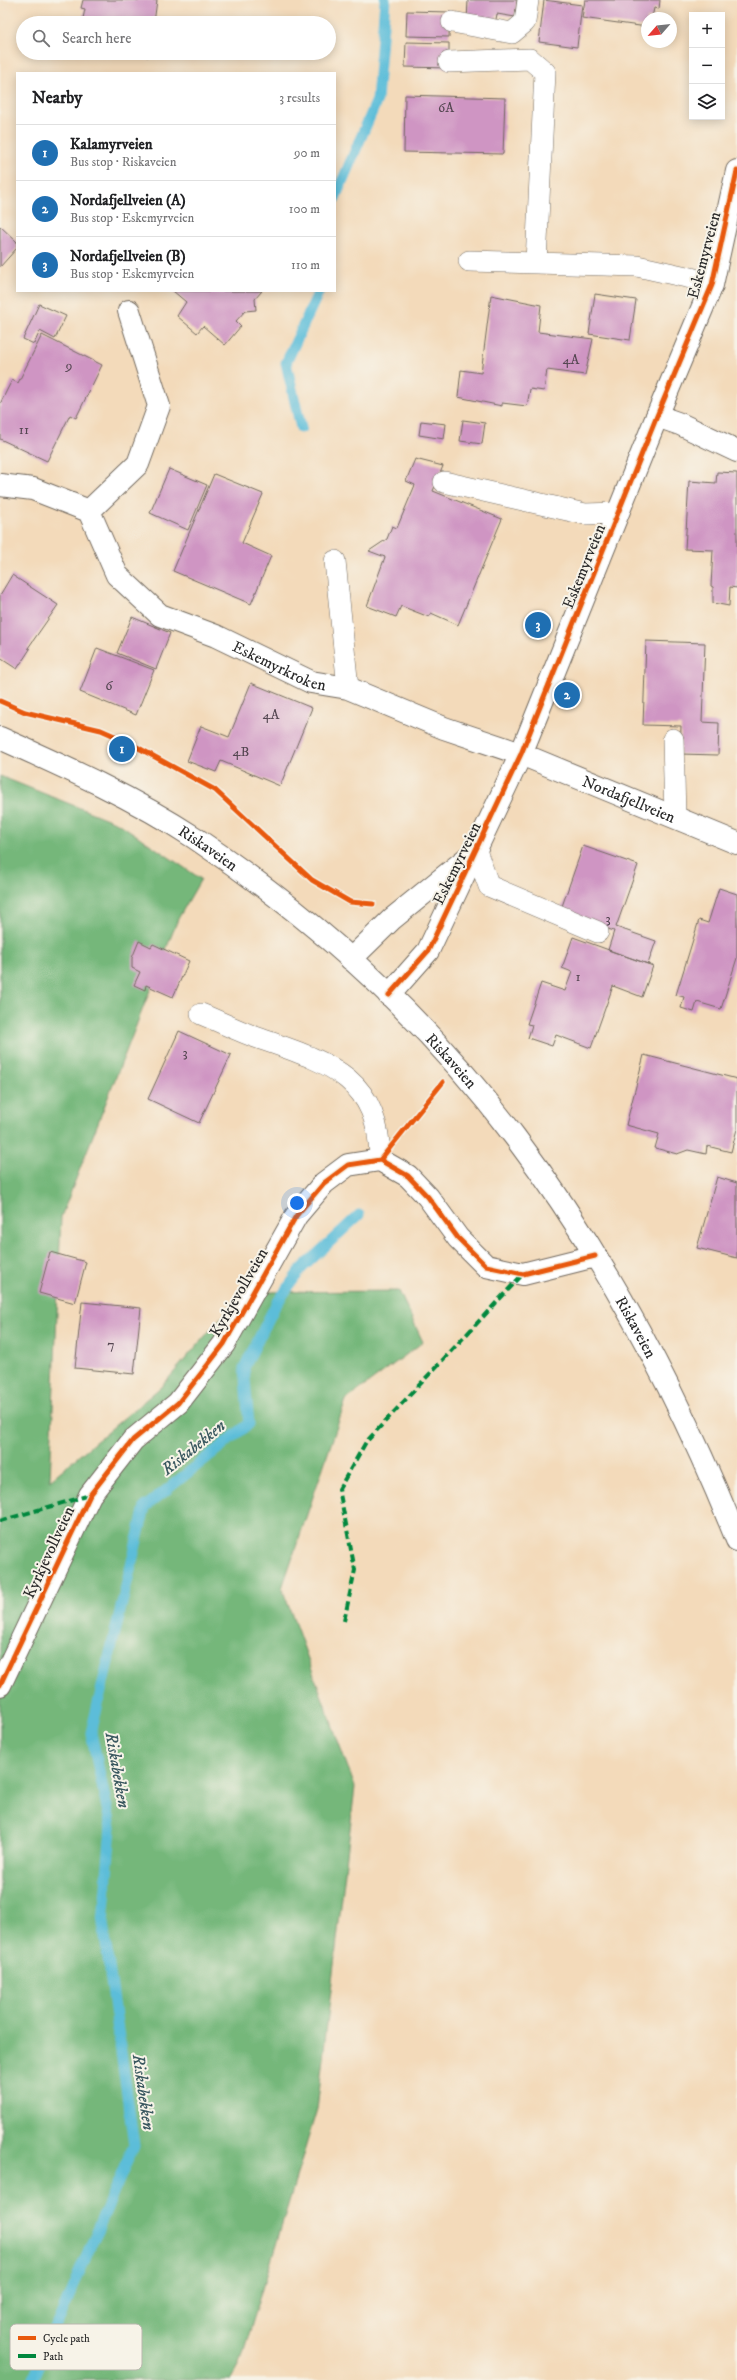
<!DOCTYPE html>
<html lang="en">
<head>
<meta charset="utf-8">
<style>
	:root { --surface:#fff; --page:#f6f6f6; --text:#202124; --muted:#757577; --line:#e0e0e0; --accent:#1f6fb2 }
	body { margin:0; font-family:"IM FELL DW Pica",serif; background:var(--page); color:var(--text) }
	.controls { position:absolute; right:12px; top:12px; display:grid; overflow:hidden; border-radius:0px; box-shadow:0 2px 10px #0003 }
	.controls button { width:36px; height:36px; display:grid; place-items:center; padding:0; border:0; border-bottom:1px solid var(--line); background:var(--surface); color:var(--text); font:20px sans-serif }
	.compass { position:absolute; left:641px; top:12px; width:36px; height:36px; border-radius:50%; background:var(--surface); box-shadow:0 2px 10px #0003; rotate:242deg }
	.you { position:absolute; left:297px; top:1203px; width:14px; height:14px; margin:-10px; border:3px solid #fff; border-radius:50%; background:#1a73e8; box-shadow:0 0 0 6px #1a73e833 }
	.badge { display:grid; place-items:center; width:26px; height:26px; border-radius:50%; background:var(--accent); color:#fff; font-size:13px; font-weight:700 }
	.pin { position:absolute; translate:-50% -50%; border:2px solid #fff; box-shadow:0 1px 4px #0006 }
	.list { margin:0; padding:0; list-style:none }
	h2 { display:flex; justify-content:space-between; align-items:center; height:52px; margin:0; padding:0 16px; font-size:17px }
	h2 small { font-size:13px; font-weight:400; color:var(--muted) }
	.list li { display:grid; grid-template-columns:26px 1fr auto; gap:12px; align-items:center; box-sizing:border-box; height:56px; padding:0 16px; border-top:1px solid var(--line) }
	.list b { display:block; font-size:15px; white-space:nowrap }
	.list p { margin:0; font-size:13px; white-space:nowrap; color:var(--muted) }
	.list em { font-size:13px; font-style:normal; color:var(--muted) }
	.icon { flex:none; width:22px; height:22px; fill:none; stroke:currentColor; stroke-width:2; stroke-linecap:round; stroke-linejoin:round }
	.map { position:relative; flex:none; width:737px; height:2380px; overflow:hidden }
	.search { position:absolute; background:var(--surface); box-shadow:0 2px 10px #0003; left:16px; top:16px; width:320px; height:44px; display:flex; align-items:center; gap:10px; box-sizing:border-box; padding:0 14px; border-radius:22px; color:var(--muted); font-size:15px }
	.panel { position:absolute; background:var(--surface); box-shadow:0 2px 10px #0003; left:16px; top:72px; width:320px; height:220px; border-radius:0px }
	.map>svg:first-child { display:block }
	.forest { fill:#74b77a; stroke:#507152 }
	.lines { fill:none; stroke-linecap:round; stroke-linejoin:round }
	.stream { stroke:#5bbdd9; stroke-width:11 }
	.building { fill:#cf95c3 }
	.service-casing { stroke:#71685d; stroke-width:22 }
	.minor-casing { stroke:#71685d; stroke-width:24 }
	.tertiary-casing { stroke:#71685d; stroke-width:24 }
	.secondary-casing { stroke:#71685d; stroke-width:24 }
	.service { stroke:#fff; stroke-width:21 }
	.minor { stroke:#fff; stroke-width:22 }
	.tertiary { stroke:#fff; stroke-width:22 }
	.secondary { stroke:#fff; stroke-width:22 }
	.quiet { stroke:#00873e; stroke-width:4; stroke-dasharray:8 4; stroke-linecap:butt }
	.cycleway-casing { stroke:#f7f3e8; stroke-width:8 }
	.cycleway { stroke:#e8590c; stroke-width:5 }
	.labels { text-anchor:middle; stroke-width:4; stroke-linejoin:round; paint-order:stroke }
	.number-label { font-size:14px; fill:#544651 }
	.street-label { font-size:16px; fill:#2b2b2b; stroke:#f7f3e8 }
	.water-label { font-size:17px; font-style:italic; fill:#39575f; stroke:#f7f3e8 }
	.key { fill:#f7f3e8; stroke:#bab7af; stroke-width:1 }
	.key-label { font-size:11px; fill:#2b2b2b }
</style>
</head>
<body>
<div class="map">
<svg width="737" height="2380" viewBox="0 0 737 2380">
	<rect width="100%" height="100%" fill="#f7f3e8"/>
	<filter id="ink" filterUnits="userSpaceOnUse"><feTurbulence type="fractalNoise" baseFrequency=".025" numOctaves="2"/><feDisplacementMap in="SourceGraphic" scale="8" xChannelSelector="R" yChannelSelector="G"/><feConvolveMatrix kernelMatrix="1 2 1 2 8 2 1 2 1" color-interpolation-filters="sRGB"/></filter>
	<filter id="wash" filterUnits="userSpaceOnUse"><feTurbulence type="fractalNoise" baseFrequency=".012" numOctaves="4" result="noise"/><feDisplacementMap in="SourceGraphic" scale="16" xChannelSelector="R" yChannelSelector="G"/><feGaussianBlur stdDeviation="0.9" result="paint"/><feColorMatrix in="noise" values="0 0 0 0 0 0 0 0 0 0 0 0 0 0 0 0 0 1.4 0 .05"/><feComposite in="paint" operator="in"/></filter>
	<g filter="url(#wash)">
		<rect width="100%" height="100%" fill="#f3daba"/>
		<path class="forest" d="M 0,776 L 120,824 L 201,879 L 178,919 L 61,1217 L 50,1480 L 162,1386 L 243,1292 L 399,1291 L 423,1342 L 346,1400 L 282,1588 L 355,1787 L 317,2109 L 240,2364 L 231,2380 L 0,2380 Z"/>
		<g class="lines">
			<path class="stream" d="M 335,198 L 377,100 L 385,0
				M 301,428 L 286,363 L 319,291
				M 33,2380 L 134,2145 L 103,1923 L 111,1827 L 91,1733 L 145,1507 L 249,1424 L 244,1368 L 275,1306 L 301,1269 L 359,1215"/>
		</g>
		<g id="blocks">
			<path class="building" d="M 83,0 L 157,0 L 154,23 L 82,23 L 85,9 L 81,8 Z
				M 468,0 L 517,0 L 515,17 L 497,14 L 495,25 L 467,21 Z
				M 544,0 L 582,5 L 577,47 L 539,42 Z
				M 585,0 L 660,0 L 659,9 L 654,8 L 652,18 L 647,18 L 647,27 L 582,18 Z
				M 407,11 L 450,12 L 449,37 L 406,36 Z
				M 406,42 L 449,43 L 449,68 L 405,67 Z
				M 130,53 L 149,53 L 148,57 Z
				M 405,95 L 505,98 L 503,154 L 404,152 Z
				M 0,226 L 17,242 L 17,248 L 0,267 Z
				M 173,291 L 262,291 L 255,299 L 256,310 L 245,311 L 236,321 L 241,326 L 225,345 L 203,326 L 197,333 L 177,316 L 186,302 Z
				M 595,294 L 636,300 L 630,340 L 589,334 Z
				M 491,295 L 541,305 L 538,332 L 593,339 L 585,375 L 547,370 L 544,391 L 530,389 L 527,406 L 502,403 L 502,406 L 458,397 L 461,370 L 481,373 Z
				M 39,304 L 66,316 L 55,339 L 40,331 L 34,344 L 23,339 Z
				M 42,335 L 102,365 L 76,418 L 70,415 L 47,461 L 0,439 L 0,404 L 12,380 L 18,383 Z
				M 463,420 L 485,423 L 482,444 L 460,441 Z
				M 421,421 L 446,424 L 444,439 L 419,435 Z
				M 415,459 L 443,466 L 433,491 L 502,519 L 458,625 L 431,613 L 429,617 L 401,606 L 396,617 L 367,606 L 385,557 L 369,551 L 387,539 L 392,526 L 397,528 L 415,485 L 406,481 Z
				M 169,469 L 207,485 L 188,530 L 150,513 Z
				M 717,472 L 737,473 L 737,588 L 730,587 L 729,606 L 713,603 L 713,587 L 711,586 L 713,550 L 685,549 L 689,481 L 716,483 Z
				M 214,474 L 263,494 L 242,543 L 271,556 L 251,604 L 173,571 Z
				M 12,575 L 58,605 L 28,648 L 30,649 L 17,669 L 0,658 L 0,595 Z
				M 132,617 L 170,633 L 156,669 L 117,653 Z
				M 646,641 L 705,643 L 702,722 L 719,723 L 718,755 L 680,754 L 681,726 L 643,725 Z
				M 97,648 L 154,670 L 136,715 L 80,692 Z
				M 251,683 L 312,708 L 280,786 L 221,761 L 216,772 L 187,761 L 201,726 L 229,737 Z
				M 583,846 L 638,865 L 616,927 L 656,941 L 648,964 L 608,950 L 614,931 L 560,912 Z
				M 719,888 L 737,894 L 737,958 L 721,1009 L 697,1002 L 694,1012 L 681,1008 L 684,997 L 676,995 L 699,920 L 708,923 Z
				M 573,937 L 653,966 L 642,997 L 613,986 L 591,1048 L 556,1035 L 552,1046 L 528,1038 L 532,1025 L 527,1024 L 541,983 L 565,991 L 572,972 L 562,968 Z
				M 139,941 L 151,947 L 153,944 L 189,961 L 173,997 L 146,985 L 145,990 L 134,985 L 140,972 L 132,968 L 132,958 Z
				M 179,1031 L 231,1055 L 199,1123 L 148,1099 Z
				M 644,1055 L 737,1079 L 737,1129 L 731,1152 L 707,1146 L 706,1154 L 688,1150 L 677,1154 L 655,1148 L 659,1134 L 626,1125 Z
				M 717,1177 L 737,1183 L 737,1258 L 697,1248 Z
				M 50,1252 L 86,1262 L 75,1303 L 39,1293 Z
				M 82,1302 L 141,1308 L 134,1374 L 75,1368 Z"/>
		</g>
	</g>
	<g filter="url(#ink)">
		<use href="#blocks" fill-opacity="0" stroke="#71685d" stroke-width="1"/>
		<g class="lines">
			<defs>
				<path id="service" d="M 452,22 L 512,33 L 525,22 L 528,0
					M 449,62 L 530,59 L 545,72 L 536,263
					M 469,261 L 637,266 L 691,278 L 712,285
					M 444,482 L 585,514 L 618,513
					M 335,561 L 348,688
					M 673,739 L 675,816
					M 476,851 L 489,886 L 598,932
					M 201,1014 C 221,1022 240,1032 261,1039 C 327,1062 380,1077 380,1160"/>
				<g id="minor">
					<path d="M 657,416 L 680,424 L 737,451"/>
					<path id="s1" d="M 0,485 L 33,489 L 89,511 L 117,575 L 160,615 L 216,636 L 311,682 L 348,688 L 444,728 L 521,754 L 737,843"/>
					<path d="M 89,511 L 138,464 L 159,406 L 129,311"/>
					<path d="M 0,1685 L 90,1495 L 133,1440 L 178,1403 L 224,1344 L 296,1216 L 324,1183 L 348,1165 L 380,1160 L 408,1176 L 428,1197 L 458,1238 L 486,1266 L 523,1274 L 595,1256"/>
				</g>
				<path id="tertiary" d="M 351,959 L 392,919 L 471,855
					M 389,995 L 428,951 L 521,754 L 657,416 L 712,285 L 737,171"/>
				<g id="secondary">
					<path id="s2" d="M 0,738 C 67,768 134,798 195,838 C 316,919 427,1020 515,1137 C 607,1259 680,1398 737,1540"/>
				</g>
			</defs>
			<use href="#service" class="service-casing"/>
			<use href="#minor" class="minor-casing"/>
			<use href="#tertiary" class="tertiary-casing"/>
			<use href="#secondary" class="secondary-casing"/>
			<use href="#service" class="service"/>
			<use href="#minor" class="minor"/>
			<use href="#tertiary" class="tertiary"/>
			<use href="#secondary" class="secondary"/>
			<path class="quiet" d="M 0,1521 L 90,1495
				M 344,1621 L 355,1570 L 339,1489 L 366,1442 L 523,1274"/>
			<defs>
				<path id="cycleway" d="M 0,701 L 25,712 L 101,730 L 126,741 L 215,790 L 312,880 L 350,902 L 373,904
					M 389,995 L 428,951 L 521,754 L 657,416 L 712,285 L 737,171
					M 380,1160 L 443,1082
					M 0,1685 L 90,1495 L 133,1440 L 178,1403 L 224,1344 L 296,1216 L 324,1183 L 348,1165 L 380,1160 L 408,1176 L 428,1197 L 458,1238 L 486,1266 L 523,1274 L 595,1256"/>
			</defs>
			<use href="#cycleway" class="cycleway-casing"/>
			<use href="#cycleway" class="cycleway"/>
		</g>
	</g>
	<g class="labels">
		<g class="number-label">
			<text x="446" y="112">6A</text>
			<text x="571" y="364">4A</text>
			<text x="69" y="370">9</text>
			<text x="24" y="434">11</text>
			<text x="109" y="690">6</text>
			<text x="271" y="719">4A</text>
			<text x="241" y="756">4B</text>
			<text x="608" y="923">3</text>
			<text x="578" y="981">1</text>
			<text x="185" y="1057">3</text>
			<text x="111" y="1349">7</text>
		</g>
		<g class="street-label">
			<text transform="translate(703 255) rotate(-75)" y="6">Eskemyrveien</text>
			<text transform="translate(583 566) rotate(-68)" y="6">Eskemyrveien</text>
			<text dy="6" stroke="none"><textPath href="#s1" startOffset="352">Eskemyrkroken</textPath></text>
			<text dy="6" stroke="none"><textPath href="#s1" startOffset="727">Nordafjellveien</textPath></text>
			<text dy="6" stroke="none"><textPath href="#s2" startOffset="236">Riskaveien</textPath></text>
			<text transform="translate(456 863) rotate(-64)" y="6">Eskemyrveien</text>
			<text dy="6" stroke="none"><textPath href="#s2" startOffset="560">Riskaveien</textPath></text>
			<text transform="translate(238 1292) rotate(-60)" y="6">Kyrkjevollveien</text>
			<text dy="6" stroke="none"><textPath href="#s2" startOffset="885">Riskaveien</textPath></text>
			<text transform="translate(48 1552) rotate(-65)" y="6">Kyrkjevollveien</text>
		</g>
		<g class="water-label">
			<text transform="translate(193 1447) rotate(-39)" y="6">Riskabekken</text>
			<text transform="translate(118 1770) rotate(80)" y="6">Riskabekken</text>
			<text transform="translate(144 2092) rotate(82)" y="6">Riskabekken</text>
		</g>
	</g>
	<rect x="10" y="2324" width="132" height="46" rx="6" class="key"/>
	<rect x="18" y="2336" width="18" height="4" fill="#e8590c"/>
	<rect x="18" y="2354" width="18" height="4" fill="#00873e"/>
	<g class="key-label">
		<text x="43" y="2342">Cycle path</text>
		<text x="43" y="2360">Path</text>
	</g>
</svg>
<div class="controls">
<button>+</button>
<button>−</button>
<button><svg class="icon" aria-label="layers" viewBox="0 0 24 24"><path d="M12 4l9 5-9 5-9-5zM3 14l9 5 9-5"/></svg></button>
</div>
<svg class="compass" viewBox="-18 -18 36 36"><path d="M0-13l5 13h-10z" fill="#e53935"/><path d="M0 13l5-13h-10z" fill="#757577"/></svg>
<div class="you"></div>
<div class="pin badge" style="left:122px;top:749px">1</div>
<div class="pin badge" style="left:567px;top:695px">2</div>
<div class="pin badge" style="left:538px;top:625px">3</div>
<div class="search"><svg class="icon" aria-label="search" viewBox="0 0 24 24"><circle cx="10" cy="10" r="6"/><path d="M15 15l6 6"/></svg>Search here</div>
<section class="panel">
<h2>Nearby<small>3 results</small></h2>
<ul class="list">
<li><span class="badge">1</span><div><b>Kalamyrveien</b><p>Bus stop · Riskaveien</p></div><em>90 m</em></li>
<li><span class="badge">2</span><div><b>Nordafjellveien (A)</b><p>Bus stop · Eskemyrveien</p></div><em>100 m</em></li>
<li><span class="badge">3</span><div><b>Nordafjellveien (B)</b><p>Bus stop · Eskemyrveien</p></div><em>110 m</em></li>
</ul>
</section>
</div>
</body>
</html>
